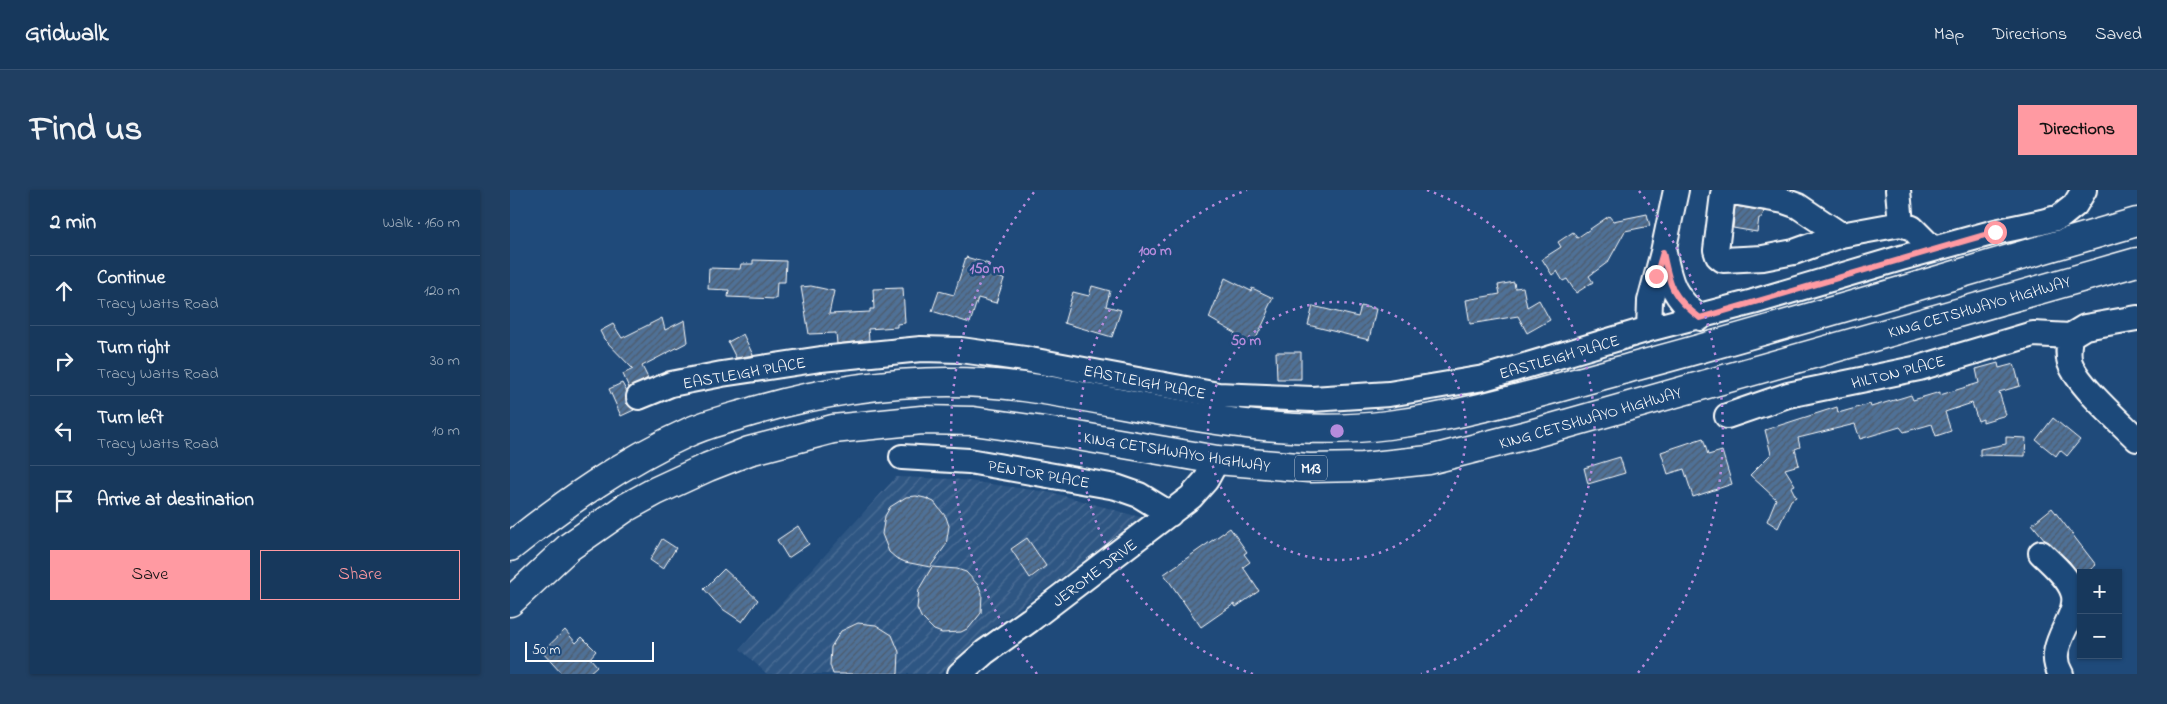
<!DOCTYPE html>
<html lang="en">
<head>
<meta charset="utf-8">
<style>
	:root { --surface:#17385c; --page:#203f62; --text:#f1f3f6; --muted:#9eacbb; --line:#365272; --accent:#ff9aa2 }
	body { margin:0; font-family:"Indie Flower",sans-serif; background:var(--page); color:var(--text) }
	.controls { position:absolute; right:15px; bottom:15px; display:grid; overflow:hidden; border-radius:0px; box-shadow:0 1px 4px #0004 }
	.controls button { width:45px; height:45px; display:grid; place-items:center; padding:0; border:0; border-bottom:1px solid var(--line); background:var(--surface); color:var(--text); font:25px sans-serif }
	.scale { position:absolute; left:15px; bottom:12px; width:129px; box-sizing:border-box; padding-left:5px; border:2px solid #fff; border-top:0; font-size:14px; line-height:18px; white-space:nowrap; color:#fff; -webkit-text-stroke:4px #1f4a7a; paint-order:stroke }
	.stop { position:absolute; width:15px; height:15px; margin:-11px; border:4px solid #ff9aa2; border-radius:50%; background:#fff }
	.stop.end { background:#ff9aa2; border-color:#fff; box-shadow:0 1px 5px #0008 }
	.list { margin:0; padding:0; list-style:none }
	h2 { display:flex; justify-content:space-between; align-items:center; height:65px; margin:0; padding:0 20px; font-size:21px }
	h2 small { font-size:16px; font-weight:400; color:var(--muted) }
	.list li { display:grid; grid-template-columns:32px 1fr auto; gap:15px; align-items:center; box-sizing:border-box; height:70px; padding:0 20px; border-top:1px solid var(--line) }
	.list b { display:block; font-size:19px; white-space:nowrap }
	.list p { margin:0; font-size:16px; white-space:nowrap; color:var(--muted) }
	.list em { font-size:16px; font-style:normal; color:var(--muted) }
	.actions { display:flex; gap:10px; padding:15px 20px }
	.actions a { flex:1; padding:11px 0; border:1px solid var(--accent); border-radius:0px; text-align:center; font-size:18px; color:var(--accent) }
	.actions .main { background:var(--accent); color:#111 }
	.icon { flex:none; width:28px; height:28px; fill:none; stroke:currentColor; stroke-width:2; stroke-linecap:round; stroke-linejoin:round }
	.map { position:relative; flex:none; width:1627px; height:484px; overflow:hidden; border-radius:0px }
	header { display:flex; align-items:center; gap:30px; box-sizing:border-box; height:70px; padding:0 25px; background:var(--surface); border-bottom:1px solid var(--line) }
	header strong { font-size:24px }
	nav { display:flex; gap:28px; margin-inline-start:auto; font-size:18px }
	.intro { display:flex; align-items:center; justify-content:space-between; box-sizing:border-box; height:120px; padding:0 30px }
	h1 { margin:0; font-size:35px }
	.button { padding:12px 22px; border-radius:0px; background:var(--accent); color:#111; font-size:18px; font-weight:700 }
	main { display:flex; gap:30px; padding:0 30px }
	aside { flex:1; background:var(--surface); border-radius:0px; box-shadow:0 1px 4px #0004 }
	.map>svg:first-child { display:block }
	.industrial { fill:url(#industrial-furrows) }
	.building { fill:url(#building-hatch); stroke:#fff }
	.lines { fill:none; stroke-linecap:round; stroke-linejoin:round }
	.minor-casing { stroke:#fff; stroke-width:28 }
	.highway-casing { stroke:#fff; stroke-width:31 }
	.minor { stroke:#1f4a7a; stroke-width:24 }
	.highway { stroke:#1f4a7a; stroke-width:28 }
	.route { stroke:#ff9aa2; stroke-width:6 }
	.ring { fill:none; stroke:#b68bdc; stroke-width:2.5; stroke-dasharray:2.5 5 }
	.labels { text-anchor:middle; stroke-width:5; stroke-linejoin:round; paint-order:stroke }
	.shield { fill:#1f4a7a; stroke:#bcc9d7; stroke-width:1 }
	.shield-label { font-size:15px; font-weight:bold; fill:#fff }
	.street-label { font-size:16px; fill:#fff; stroke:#1f4a7a }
	.centre { fill:#b68bdc; stroke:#1f4a7a; stroke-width:2.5 }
	.ring-label { font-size:15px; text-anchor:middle; font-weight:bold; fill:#b68bdc; stroke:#1f4a7a; stroke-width:5; stroke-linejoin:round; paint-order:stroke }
</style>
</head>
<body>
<header>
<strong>Gridwalk</strong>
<nav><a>Map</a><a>Directions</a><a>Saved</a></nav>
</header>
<div class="intro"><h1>Find us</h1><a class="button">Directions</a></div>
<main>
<aside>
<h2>2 min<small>Walk · 160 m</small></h2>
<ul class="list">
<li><svg class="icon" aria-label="ahead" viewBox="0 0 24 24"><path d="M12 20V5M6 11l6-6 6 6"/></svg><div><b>Continue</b><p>Tracy Watts Road</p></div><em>120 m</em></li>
<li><svg class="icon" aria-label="right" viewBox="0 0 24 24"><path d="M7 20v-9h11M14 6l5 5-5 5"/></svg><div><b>Turn right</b><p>Tracy Watts Road</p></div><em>30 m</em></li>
<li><svg class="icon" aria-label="left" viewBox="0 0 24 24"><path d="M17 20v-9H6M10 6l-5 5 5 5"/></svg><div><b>Turn left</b><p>Tracy Watts Road</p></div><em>10 m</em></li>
<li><svg class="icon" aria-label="arrive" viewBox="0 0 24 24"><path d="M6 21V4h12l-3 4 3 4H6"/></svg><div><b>Arrive at destination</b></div></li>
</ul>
<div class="actions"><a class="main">Save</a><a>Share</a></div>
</aside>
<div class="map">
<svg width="1627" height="484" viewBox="0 0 1627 484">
	<defs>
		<pattern id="industrial-furrows" width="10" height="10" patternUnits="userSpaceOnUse" patternTransform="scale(1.25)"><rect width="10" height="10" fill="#2e5683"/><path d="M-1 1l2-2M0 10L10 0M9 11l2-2" fill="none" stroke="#4d6f96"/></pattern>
		<pattern id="building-hatch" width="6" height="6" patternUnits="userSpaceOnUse" patternTransform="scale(1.25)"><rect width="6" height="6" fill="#507197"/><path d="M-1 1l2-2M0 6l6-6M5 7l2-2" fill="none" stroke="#4e5b6a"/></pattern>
	</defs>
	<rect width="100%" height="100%" fill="#1f4a7a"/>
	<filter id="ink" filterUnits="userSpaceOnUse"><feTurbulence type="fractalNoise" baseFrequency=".02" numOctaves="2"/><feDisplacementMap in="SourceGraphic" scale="10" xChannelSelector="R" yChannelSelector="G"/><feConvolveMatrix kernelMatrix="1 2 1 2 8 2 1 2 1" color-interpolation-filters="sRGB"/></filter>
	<g filter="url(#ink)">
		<path class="industrial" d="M 386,287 L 444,289 L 544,303 L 633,328 L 479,440 L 431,484 L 257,484 L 230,459 Z"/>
		<path class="building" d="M 1225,16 L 1254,21 L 1252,28 L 1249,28 L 1247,42 L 1223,38 Z
			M 1137,24 L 1140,36 L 1115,41 L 1098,72 L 1079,86 L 1083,92 L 1066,103 L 1057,89 L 1053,91 L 1047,81 L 1042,85 L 1032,69 L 1051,57 L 1048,52 L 1063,42 L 1067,48 L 1099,26 L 1103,31 Z
			M 456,67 L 479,74 L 476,83 L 494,89 L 486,113 L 468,108 L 460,133 L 422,121 L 429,101 L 444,105 Z
			M 243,70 L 276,71 L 275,92 L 267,92 L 266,109 L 218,107 L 219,100 L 198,99 L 199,78 L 230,79 L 231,74 L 243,74 Z
			M 715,88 L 741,101 L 742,98 L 763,108 L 757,120 L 759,121 L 743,155 L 724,146 L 725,143 L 699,128 Z
			M 1004,92 L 1005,98 L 1013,97 L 1017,117 L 1029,110 L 1040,130 L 1017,143 L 1008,126 L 960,134 L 956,110 L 990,104 L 988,95 Z
			M 301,96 L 324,101 L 319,124 L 360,122 L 360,119 L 364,119 L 363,99 L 393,98 L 395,133 L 387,134 L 387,137 L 358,139 L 359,150 L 327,154 L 326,143 L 299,144 L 291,97 Z
			M 582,96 L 600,101 L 596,116 L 611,120 L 602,147 L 554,133 L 563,102 L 579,106 Z
			M 803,116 L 848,127 L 851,116 L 866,119 L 859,150 L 798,135 Z
			M 152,128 L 155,140 L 175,130 L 178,152 L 132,176 L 138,188 L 119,198 L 113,184 L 123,179 L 94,149 L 90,141 L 103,134 L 112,148 Z
			M 233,144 L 243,165 L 226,168 L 218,152 Z
			M 766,162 L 791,162 L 791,189 L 767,189 Z
			M 1488,173 L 1489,178 L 1504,174 L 1510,196 L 1489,202 L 1496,225 L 1473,232 L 1473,229 L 1468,231 L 1462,213 L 1435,222 L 1441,241 L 1426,246 L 1422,234 L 1394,242 L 1390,237 L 1350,249 L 1345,234 L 1288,248 L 1290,257 L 1285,259 L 1289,275 L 1275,279 L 1285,295 L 1281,297 L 1286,307 L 1281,310 L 1268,338 L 1257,331 L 1266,309 L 1240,285 L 1261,264 L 1255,240 L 1327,217 L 1328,223 L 1360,214 L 1361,217 L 1401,205 L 1403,210 L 1430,202 L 1430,205 L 1469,193 L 1466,179 Z
			M 112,193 L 117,202 L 116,213 L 124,220 L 111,226 L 99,199 Z
			M 1543,228 L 1570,250 L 1557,266 L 1550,260 L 1546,266 L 1526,250 Z
			M 1496,247 L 1516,248 L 1515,266 L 1470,265 L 1470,259 L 1496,254 Z
			M 1193,248 L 1198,265 L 1212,261 L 1222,294 L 1183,307 L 1174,279 L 1158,284 L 1151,262 Z
			M 1110,267 L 1115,283 L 1078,294 L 1074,278 Z
			M 406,306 L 415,308 L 424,312 L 436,327 L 439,336 L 436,355 L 420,377 L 395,372 L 386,368 L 379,362 L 372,344 L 375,326 L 380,317 L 396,307 Z
			M 1542,318 L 1586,375 L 1576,383 L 1571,383 L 1571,387 L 1559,371 L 1535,350 L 1522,334 Z
			M 288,336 L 299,354 L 278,368 L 267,350 Z
			M 720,338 L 737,362 L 734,364 L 740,372 L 733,377 L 749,401 L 726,417 L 724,414 L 691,437 L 654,384 Z
			M 517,348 L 536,376 L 520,388 L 501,359 Z
			M 152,349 L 166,358 L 153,379 L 140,370 Z
			M 422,377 L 447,379 L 456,382 L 469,396 L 472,404 L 471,423 L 459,438 L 451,442 L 432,443 L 424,440 L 411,427 L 407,418 L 409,399 Z
			M 214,379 L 248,410 L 232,432 L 211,418 L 194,399 Z
			M 348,433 L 366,435 L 382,445 L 389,462 L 388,484 L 323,484 L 320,475 L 321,457 L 331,441 Z
			M 55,440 L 66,453 L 72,447 L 86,461 L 80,468 L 87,476 L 78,484 L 52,484 L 32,462 Z"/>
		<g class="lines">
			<defs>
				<path id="minor" d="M 1388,0 L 1391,34
					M 1331,45 L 1288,16 L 1274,11 L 1217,1 L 1213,4 L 1206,60 L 1208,66 L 1213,70 L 1253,68 L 1284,62 L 1331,45 L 1391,34 L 1402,38 L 1423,59
					M 1154,63 C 1160,95 1164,107 1190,128
					M 1139,139 L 1140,111 L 1153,62 L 1166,0
					M 1560,146 C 1559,155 1557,164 1560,173 C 1568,195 1609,231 1627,249
					M 1560,146 L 1575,137 L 1627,128
					M 129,207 L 161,194 L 212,184 L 311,169 L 411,159 L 451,160 L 515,169 L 708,205 L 802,209 L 879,204 L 974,188 L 1139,139 L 1243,112 L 1391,68 L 1485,42 L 1532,32 L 1550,27 L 1565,15 L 1574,0
					M 1217,226 L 1278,205 L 1409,178 L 1523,144 L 1560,146
					M 392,267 L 459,271 L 606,297 L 629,305 L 660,324
					M 1531,363 C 1542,374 1558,387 1563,402 C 1572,426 1532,456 1551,484
					M 450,484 L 475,462 L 520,430 L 681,307 L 696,290 L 707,270"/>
				<path id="highway" d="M 0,357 C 56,312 113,272 179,242 C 199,233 222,228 244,221 C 331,196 423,185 514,197 C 635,214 754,251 878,235 C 962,225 1044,198 1127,176 C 1294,131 1460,80 1627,32
					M 0,412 L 59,357 L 115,318 L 146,301 L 198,277 L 239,261 L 323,239 L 412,230 L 463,231 L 562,245 L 707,270 L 799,278 L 853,277 L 919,270 L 1021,244 L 1627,72"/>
			</defs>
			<use href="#minor" class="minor-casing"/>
			<use href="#highway" class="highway-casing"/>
			<use href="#minor" class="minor"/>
			<use href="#highway" class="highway"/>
		</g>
	</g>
	<g class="lines" filter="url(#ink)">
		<path class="route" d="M 1146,86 L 1153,62 C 1160,96 1161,106 1190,128 L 1485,42"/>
	</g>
	<g class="ring">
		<circle cx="827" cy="241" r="129"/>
		<path d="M743 484A257 257 0 0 1 737 0M917 0A257 257 0 0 1 911 484"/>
		<path d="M527 484A386 386 0 0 1 525 1M1129 1A386 386 0 0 1 1127 484"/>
	</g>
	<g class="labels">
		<rect class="shield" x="785" y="265.5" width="32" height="25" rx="4"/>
		<g class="shield-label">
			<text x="801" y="283">M13</text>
		</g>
		<g class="street-label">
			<text transform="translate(1469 116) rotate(-16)" y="6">KING CETSHWAYO HIGHWAY</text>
			<text transform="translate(1049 166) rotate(-16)" y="6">EASTLEIGH PLACE</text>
			<text transform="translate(1388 181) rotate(-14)" y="6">HILTON PLACE</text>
			<text transform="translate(234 182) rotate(-10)" y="6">EASTLEIGH PLACE</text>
			<text transform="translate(635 191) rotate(11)" y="6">EASTLEIGH PLACE</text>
			<text transform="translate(1080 227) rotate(-16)" y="6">KING CETSHWAYO HIGHWAY</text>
			<text transform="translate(667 261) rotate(9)" y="6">KING CETSHWAYO HIGHWAY</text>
			<text transform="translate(529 283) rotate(10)" y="6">PENTOR PLACE</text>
			<text transform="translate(584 382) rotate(-37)" y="6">JEROME DRIVE</text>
		</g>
	</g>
	<circle cx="827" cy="241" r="8" class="centre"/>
	<g class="ring-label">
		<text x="645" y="65">100 m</text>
		<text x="477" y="83">150 m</text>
		<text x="736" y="155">50 m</text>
	</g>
</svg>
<div class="controls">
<button>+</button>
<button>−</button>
</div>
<div class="scale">50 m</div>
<div class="stop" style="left:1485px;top:42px"></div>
<div class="stop end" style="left:1146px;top:86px"></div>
</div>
</main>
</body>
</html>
